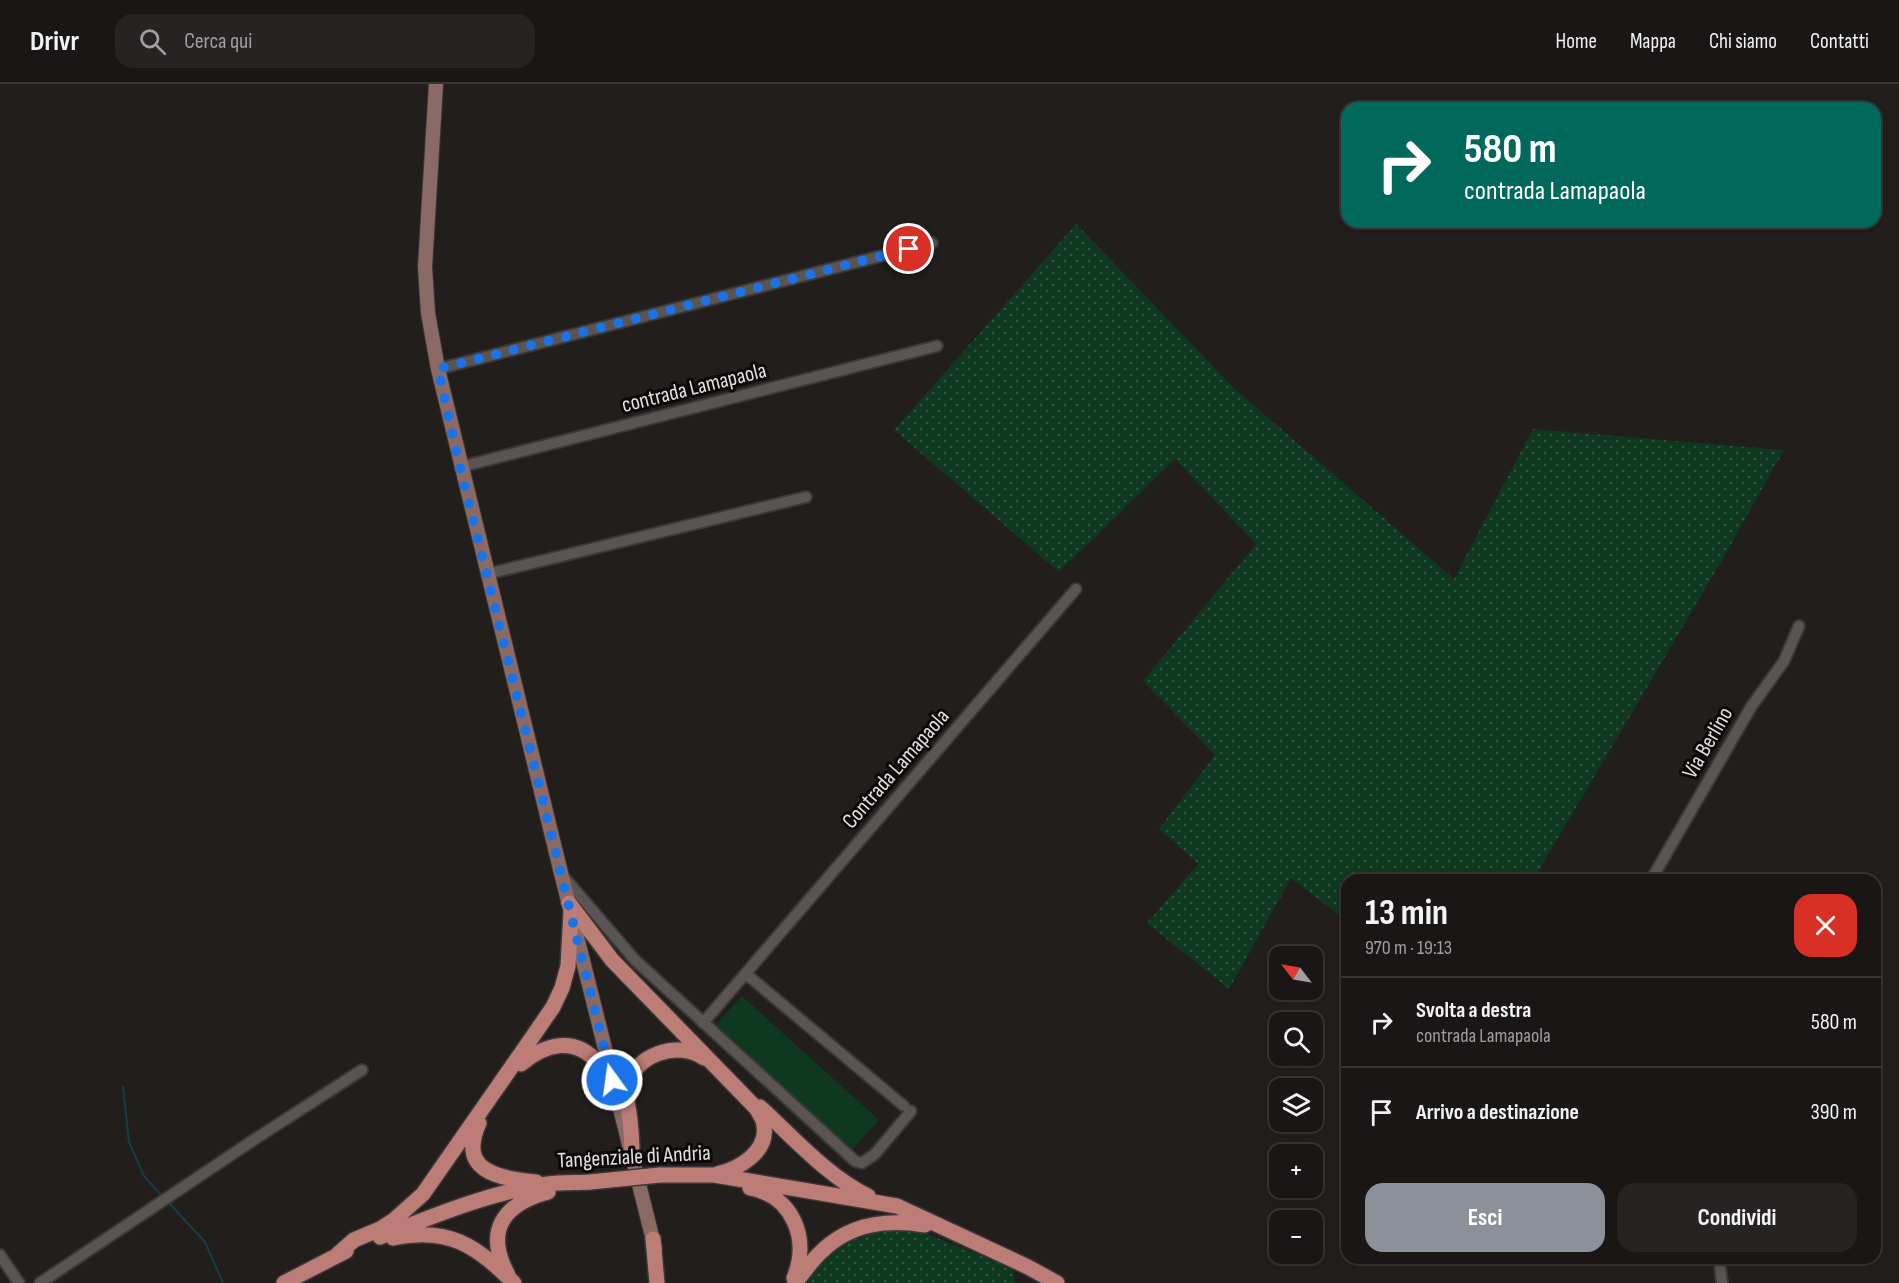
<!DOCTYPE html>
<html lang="it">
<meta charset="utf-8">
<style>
body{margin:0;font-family:"Sofia Sans Condensed",sans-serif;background:#272322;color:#f1f3f6;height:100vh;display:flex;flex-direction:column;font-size:22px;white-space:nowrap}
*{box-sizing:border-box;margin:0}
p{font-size:20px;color:#9f9fa0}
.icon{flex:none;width:33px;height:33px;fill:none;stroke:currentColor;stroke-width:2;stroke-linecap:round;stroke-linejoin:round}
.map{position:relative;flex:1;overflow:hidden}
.sheet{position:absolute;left:1341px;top:790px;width:540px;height:390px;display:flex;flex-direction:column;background:#1a1615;border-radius:18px;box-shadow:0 3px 9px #0003,0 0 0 2px #383534}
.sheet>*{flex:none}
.banner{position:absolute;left:1341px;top:18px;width:540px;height:126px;border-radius:18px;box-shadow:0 3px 9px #0003,0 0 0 2px #383534;background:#00695c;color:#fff;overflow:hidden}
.needle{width:39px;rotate:301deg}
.fabs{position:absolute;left:1269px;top:862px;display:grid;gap:12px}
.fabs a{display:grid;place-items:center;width:54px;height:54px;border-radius:12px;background:#1a1615;box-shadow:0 3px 9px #0003,0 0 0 2px #383534;font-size:30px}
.pin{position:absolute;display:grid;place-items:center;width:51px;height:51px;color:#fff;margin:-26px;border:3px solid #fff;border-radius:50%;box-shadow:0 2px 6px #0007}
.me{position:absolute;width:66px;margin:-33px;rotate:346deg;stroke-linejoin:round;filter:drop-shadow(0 0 4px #0008)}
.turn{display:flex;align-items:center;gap:21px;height:126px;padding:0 24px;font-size:27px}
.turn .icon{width:78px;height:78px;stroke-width:2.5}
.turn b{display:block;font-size:42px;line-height:51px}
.round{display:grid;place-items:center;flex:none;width:63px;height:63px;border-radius:18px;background:#272322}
.head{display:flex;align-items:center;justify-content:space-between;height:102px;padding:0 24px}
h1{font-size:36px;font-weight:700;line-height:45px}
.button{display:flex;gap:12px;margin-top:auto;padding:12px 24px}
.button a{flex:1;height:69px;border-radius:18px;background:#8c9099;color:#fff;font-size:24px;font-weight:700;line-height:69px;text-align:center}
.button a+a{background:#272322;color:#f1f3f6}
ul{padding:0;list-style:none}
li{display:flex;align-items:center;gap:18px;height:90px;padding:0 24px;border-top:2px solid #383534}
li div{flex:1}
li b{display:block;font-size:22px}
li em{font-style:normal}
header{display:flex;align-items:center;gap:36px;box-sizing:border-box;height:84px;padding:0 30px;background:#1a1615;border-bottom:2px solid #383534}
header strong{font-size:28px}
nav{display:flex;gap:33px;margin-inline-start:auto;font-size:21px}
.search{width:420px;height:54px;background:#272322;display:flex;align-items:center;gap:15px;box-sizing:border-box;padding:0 21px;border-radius:18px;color:#9f9fa0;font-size:22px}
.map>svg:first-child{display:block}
.grass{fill:url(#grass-dots)}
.garden{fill:#0e3820}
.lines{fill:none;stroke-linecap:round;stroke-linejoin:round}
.stream{stroke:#163d45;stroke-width:2}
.street-casing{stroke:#3b3837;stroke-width:14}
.secondary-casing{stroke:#3b3837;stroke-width:16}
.primary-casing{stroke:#3b3837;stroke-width:18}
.street{stroke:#5a5552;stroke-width:10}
.secondary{stroke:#8b6965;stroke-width:14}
.primary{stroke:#bc7d77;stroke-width:15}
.primary-bridge-casing{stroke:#3b3837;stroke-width:18;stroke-linecap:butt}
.primary-bridge{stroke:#bc7d77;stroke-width:15}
.route{stroke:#1a73e8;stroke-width:10;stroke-dasharray:0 18}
.labels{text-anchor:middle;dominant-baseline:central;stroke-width:6;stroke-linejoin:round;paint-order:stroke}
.street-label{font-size:22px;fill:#e4e1e0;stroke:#0a0808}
</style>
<header>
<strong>Drivr</strong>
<div class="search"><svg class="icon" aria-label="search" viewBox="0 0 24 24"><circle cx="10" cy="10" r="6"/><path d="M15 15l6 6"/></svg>Cerca qui</div>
<nav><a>Home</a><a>Mappa</a><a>Chi siamo</a><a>Contatti</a></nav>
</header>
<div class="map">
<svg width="1899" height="1199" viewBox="0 0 1899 1199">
<defs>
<pattern id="grass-dots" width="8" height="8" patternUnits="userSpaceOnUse" patternTransform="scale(1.5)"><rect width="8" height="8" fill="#0e3820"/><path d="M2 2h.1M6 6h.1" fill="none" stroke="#315440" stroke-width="1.8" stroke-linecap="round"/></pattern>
</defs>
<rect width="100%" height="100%" fill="#221e1c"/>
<!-- grass -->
<path class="grass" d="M 1076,140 L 1235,305 L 1454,495 L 1533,345 L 1784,366 L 1721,478 L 1533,796 L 1347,796 L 1347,837 L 1291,794 L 1229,905 L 1147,839 L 1198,780 L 1159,745 L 1215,671 L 1143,597 L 1256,460 L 1175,375 L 1059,488 L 894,346 Z
M 886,1141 L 914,1145 L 1013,1184 L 1015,1199 L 804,1199 L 830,1164 Z"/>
<!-- garden -->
<path class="garden" d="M 742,912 L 879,1036 L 852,1066 L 715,941 Z"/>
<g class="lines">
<!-- stream -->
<path class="stream" d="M 123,1003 L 129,1058 L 144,1092 L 162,1112
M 168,1118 L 205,1158 L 223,1199"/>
<defs>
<path id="street" d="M 438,285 L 932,159
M 460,383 L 937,262
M 487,490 L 806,413
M 563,792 L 635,876 L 855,1077 L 862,1079 L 875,1070 L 911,1027
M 1651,796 L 1751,623 L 1784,577 L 1799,542
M 746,890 L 904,1022
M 703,939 L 1076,505
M 0,1171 L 19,1199
M 1719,1174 L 1722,1199
M 40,1199 L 252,1057 L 362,986"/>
<path id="secondary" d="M 436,0 L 425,183 L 428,229 L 438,285 L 561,789 L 655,1164"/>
<path id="primary" d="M 569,819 L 612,876 L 756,1024 C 759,1029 764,1036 764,1042 C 768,1068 739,1085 717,1090
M 521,980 C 545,960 575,951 599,980 C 607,990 612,1005 618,1017
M 760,1023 C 793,1053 827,1092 868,1112
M 479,1039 C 457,1088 499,1094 536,1098
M 632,1068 C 632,1057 631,1046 630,1036 C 629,1025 625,1014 627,1004 C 633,970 679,956 704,974
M 660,1091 L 714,1091 L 897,1122 L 1028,1183 L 1057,1199
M 750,1104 C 793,1112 810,1155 794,1194
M 380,1153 C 433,1132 491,1108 548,1100 C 562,1098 576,1099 590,1098
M 393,1154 C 449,1142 476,1162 514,1199
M 653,1155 L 657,1199
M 338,1170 L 354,1156 L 380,1145 L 394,1136 L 423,1110 L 531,955 L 553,923 L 562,904 L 568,882 L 571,828
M 508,1191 C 484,1147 503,1120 548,1108
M 284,1199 L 346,1167
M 795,1199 C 804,1188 812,1176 822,1167 C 851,1139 887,1135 925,1141"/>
</defs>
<!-- street casing -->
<use href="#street" class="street-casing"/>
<!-- secondary casing -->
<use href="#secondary" class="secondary-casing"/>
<!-- primary casing -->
<use href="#primary" class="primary-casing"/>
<!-- street -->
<use href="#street" class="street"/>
<!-- secondary -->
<use href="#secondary" class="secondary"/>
<!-- primary -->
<use href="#primary" class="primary"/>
<defs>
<path id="primary-bridge" d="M 590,1098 L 660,1091"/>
</defs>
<!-- primary-bridge casing -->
<use href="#primary-bridge" class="primary-bridge-casing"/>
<!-- primary-bridge -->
<use href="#primary-bridge" class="primary-bridge"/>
</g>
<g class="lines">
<!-- route -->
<path class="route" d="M 612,996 L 457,371 L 438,285 L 909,165"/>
</g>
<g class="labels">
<!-- street labels -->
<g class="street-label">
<text transform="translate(694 304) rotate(-14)">contrada Lamapaola</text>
<text transform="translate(1708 659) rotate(-60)">Via Berlino</text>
<text transform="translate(896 685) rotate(-49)">Contrada Lamapaola</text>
<text transform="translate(634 1073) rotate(-3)">Tangenziale di Andria</text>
</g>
</g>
</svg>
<div class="fabs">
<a><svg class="needle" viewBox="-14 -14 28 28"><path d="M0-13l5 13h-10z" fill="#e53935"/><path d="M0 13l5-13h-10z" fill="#9f9fa0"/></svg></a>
<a><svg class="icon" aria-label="search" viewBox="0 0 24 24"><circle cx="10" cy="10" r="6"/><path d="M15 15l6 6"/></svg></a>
<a><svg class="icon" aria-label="layers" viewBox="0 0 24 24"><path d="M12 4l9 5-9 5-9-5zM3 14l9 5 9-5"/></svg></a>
<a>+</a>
<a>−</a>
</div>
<div class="pin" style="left:909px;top:165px;background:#d93025"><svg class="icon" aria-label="arrive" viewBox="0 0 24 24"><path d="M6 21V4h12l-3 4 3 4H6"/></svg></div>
<svg class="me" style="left:612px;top:996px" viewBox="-20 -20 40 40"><circle r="17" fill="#1a73e8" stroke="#fff" stroke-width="3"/><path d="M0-11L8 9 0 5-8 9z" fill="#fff"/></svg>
<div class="banner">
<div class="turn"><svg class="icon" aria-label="right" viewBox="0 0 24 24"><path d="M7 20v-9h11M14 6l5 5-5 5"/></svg><div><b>580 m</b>contrada Lamapaola</div></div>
</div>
<section class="sheet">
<div class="head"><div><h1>13 min</h1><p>970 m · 19:13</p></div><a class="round" style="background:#d93025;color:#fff"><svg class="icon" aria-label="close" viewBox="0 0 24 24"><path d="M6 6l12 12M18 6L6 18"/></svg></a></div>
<ul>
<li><svg class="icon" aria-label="right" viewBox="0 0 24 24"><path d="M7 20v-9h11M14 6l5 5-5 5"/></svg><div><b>Svolta a destra</b><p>contrada Lamapaola</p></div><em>580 m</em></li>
<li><svg class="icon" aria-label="arrive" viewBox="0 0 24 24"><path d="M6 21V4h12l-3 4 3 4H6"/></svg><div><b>Arrivo a destinazione</b></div><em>390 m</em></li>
</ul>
<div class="button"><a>Esci</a><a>Condividi</a></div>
</section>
</div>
